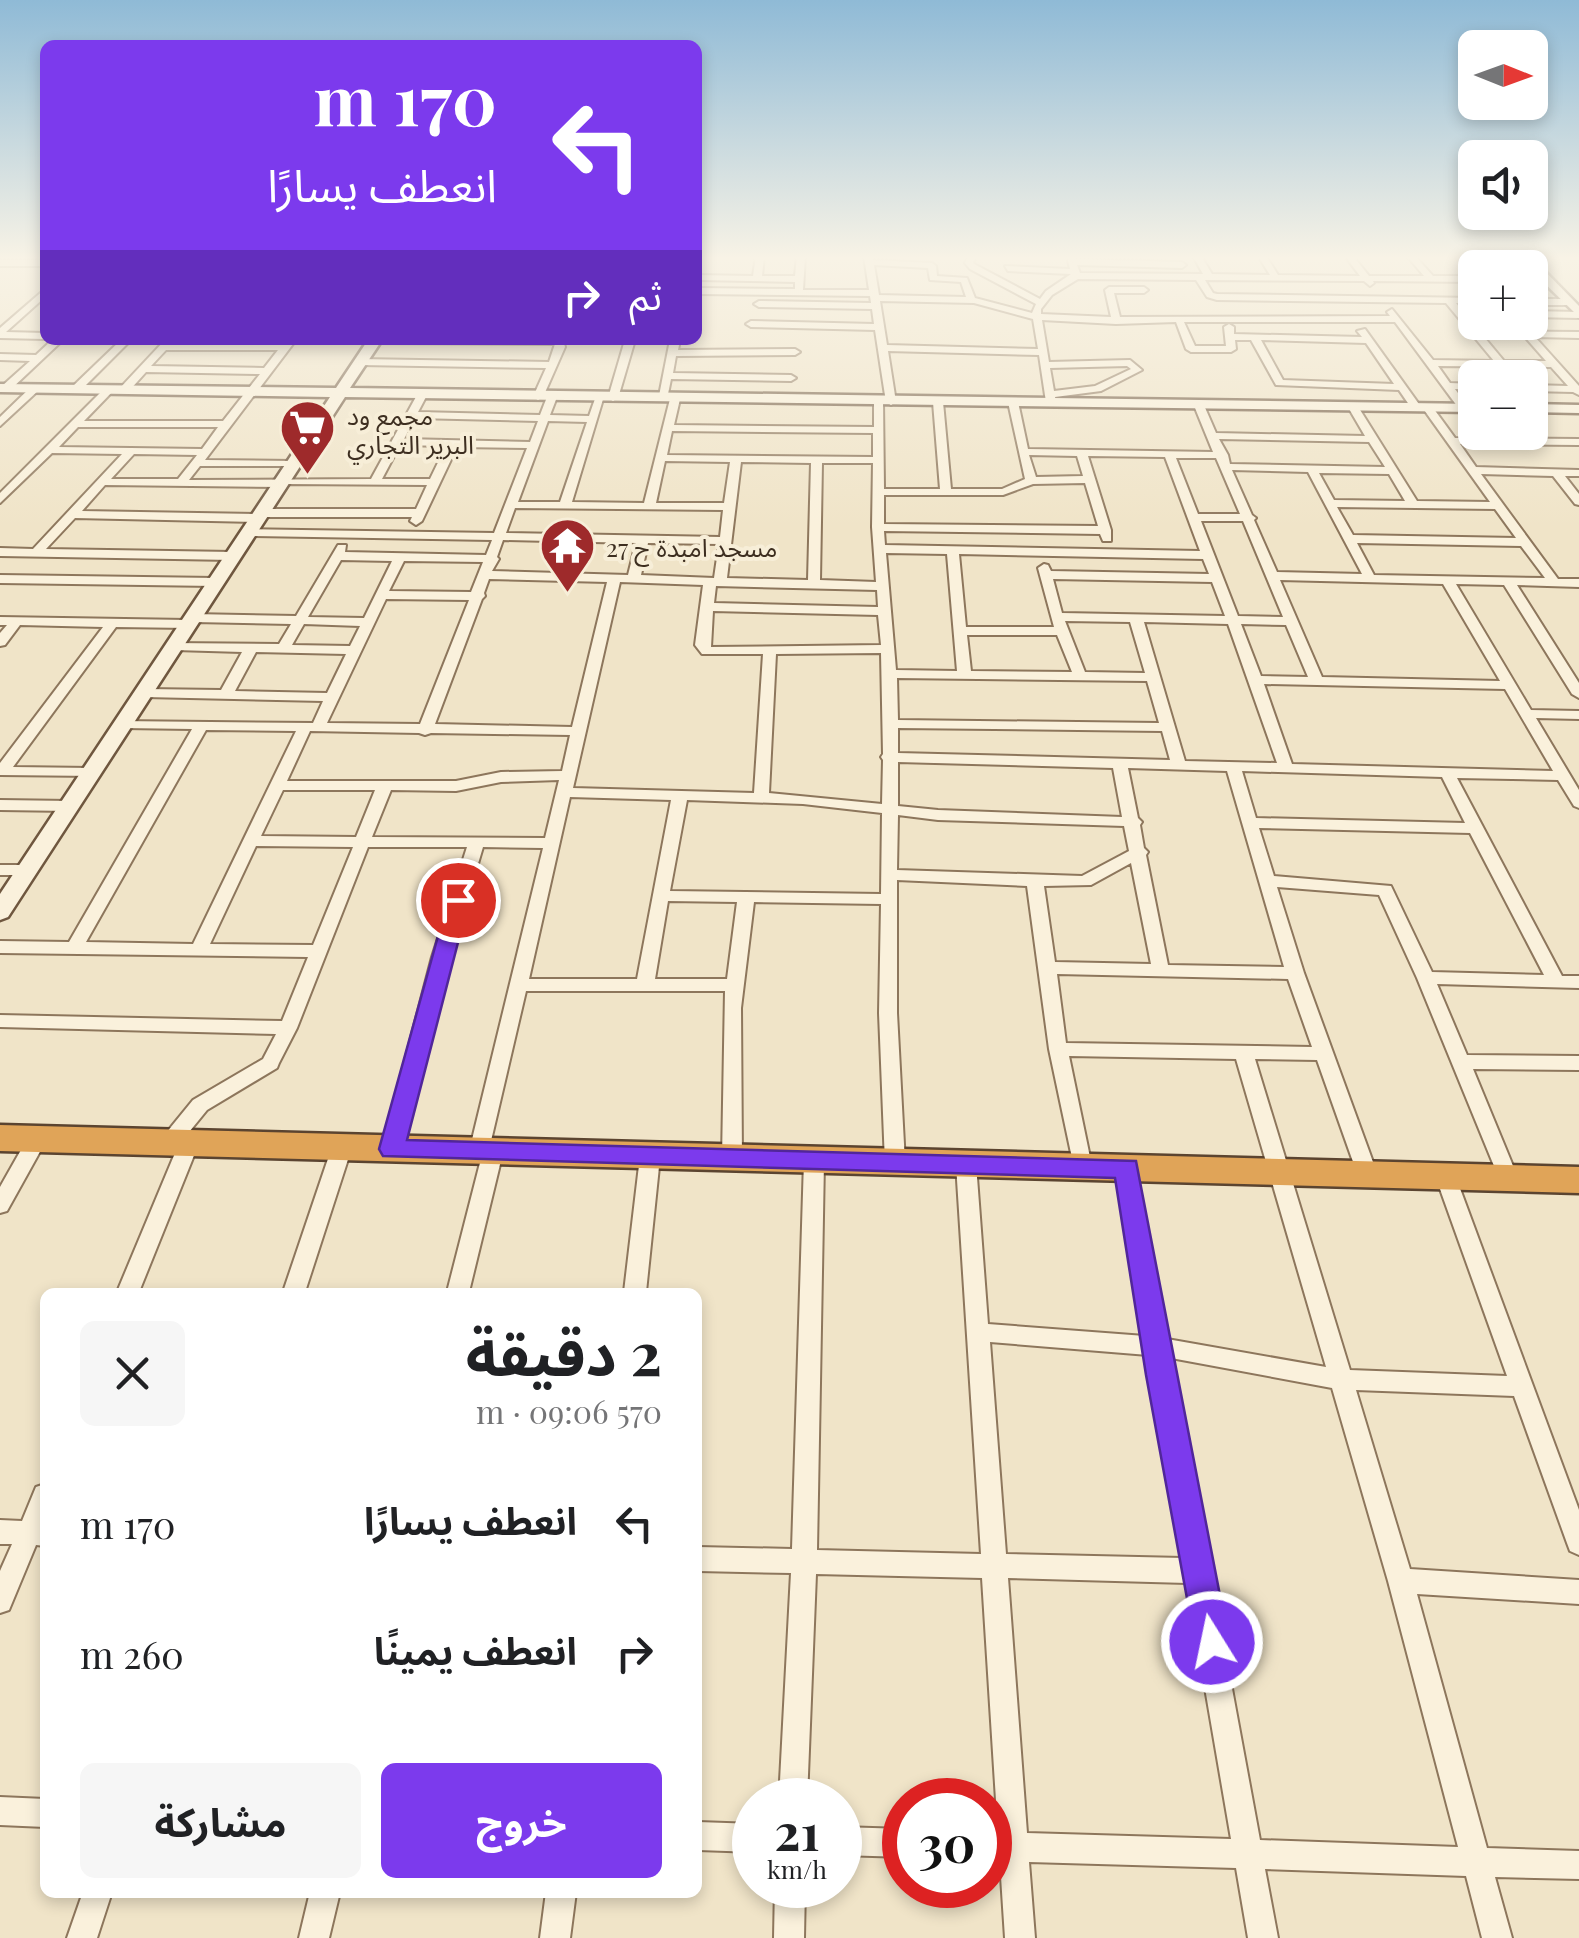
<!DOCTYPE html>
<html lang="ar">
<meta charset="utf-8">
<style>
body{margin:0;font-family:"Playfair Display","Noto Sans Arabic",serif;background:#f6f6f6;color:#202124;direction:rtl;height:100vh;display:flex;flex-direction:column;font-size:38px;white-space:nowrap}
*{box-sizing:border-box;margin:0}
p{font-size:32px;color:#757577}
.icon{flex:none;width:55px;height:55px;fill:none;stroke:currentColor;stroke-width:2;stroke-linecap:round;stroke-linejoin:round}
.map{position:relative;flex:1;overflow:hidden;direction:ltr}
.details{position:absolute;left:40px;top:1288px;width:662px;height:610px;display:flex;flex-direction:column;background:#fff;border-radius:15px;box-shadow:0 5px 15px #0003;direction:rtl}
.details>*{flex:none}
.hud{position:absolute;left:40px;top:40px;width:662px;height:305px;border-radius:15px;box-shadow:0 5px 15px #0003;direction:rtl;background:#7c3aed;color:#fff;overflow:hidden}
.needle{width:65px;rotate:91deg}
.tools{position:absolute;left:1458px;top:30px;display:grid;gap:20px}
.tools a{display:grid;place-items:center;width:90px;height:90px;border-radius:15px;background:#fff;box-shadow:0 5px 15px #0003;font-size:50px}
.speed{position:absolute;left:732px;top:1778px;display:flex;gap:20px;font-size:50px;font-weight:700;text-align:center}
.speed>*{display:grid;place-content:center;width:130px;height:130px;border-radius:50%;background:#fff;box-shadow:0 5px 15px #0003;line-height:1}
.speed small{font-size:25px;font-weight:400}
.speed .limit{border:15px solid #d22;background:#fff;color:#111}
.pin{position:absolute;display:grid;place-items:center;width:85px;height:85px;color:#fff;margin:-42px;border:5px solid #fff;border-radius:50%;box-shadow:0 2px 10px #0007}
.me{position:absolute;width:110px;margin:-55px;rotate:350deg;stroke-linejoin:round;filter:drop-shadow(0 0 8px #0008)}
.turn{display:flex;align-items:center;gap:35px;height:210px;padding:0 40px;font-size:45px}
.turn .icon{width:130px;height:130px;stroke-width:2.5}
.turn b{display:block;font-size:70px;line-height:85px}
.then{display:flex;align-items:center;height:95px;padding:0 40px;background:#0003;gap:20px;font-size:38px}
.round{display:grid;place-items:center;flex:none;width:105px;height:105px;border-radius:15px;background:#f6f6f6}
.summary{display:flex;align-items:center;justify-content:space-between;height:170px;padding:0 40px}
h1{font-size:60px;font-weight:700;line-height:75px}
.button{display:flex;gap:20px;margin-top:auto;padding:20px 40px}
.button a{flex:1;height:115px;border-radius:15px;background:#7c3aed;color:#fff;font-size:40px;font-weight:700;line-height:115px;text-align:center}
.button a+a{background:#f6f6f6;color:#202124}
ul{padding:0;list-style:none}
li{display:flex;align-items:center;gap:30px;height:130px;padding:0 40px}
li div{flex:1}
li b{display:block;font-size:38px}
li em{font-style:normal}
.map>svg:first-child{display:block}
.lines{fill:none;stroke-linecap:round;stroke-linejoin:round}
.street-casing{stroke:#8d765c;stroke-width:4}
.secondary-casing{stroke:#6f573f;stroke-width:5}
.highway-casing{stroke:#5b4430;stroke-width:5}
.street{fill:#faf1dc;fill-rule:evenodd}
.secondary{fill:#faf1dc;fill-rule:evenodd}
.highway{fill:#e0a458;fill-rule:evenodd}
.route{fill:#7c3aed;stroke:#51269a;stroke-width:2.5}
.labels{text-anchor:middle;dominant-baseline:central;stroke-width:8;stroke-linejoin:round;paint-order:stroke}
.far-poi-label{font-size:25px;fill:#3d2e20;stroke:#f7eed8;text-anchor:start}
</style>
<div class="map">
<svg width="1579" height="1938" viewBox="0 0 1579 1938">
<rect width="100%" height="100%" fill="#f0e4c8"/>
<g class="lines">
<defs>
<path id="street" d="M 756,256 L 764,256 L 762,276 L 795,276 L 797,256 L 805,256 L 803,290 L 869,290 L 864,256 L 872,256 L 873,260 L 932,263 L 936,266 L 937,276 L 967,278 L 975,298 L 1032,313 L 1036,304 L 970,269 L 965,263 L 968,256 L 976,256 L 973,263 L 976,265 L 1040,299 L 1046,291 L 1071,274 L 1008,271 L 1005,266 L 1070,269 L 1067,256 L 1075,256 L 1076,259 L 1182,262 L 1186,265 L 1182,268 L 1077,265 L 1080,273 L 1203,274 L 1193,256 L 1201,256 L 1212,274 L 1270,275 L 1258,256 L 1266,256 L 1278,275 L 1360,276 L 1345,256 L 1353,256 L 1369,276 L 1424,276 L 1407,256 L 1415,256 L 1433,276 L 1471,276 L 1454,256 L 1462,256 L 1475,271 L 1475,282 L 1373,281 L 1374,283 L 1370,286 L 1364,281 L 1205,280 L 1213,293 L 1217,294 L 1475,298 L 1475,304 L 1456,303 L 1479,331 L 1579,332 L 1579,338 L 1535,337 L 1579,386 L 1579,395 L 1573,392 L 1530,391 L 1530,385 L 1568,386 L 1551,367 L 1438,366 L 1450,383 L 1475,384 L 1475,390 L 1455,389 L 1469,408 L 1460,410 L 1395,322 L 1184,322 L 1195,346 L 1226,346 L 1224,327 L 1229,324 L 1234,327 L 1234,334 L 1362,337 L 1357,331 L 1365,329 L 1421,407 L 1420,409 L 1412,409 L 1399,390 L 1276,385 L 1251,340 L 1235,340 L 1236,349 L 1231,352 L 1191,352 L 1186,349 L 1176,322 L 1116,324 L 1042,320 L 1049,362 L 1130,360 L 1142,370 L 1101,391 L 1055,397 L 1056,402 L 1051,405 L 1046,402 L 1039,355 L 888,351 L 896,402 L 891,405 L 886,402 L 875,330 L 751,327 L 746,324 L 751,321 L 874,324 L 872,309 L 759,307 L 754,304 L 759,301 L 871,303 L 870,296 L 698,294 L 698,288 L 795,289 L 795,282 L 698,280 L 698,275 L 753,276 ZM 874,265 L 928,268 L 930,280 L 961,282 L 966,297 L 879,295 ZM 1078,279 L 1196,280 L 1207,297 L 1217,300 L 1446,303 L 1494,361 L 1433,360 L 1392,309 L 1387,312 L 1390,316 L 1120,317 L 1114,293 L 1144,293 L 1148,290 L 1144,287 L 1109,287 L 1105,290 L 1111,317 L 1041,314 L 1041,309 L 1052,295 ZM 880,301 L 974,303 L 1033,319 L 1038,349 L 887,345 ZM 1484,337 L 1525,337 L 1546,361 L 1504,361 ZM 1261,340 L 1366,343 L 1394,384 L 1283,380 ZM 1127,366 L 1131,369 L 1095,386 L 1054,391 L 1050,368 Z
M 0,260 L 45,260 L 45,266 L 0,266 Z
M 45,289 L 45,297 L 6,332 L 45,333 L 45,339 L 0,338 L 0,328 Z
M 1530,299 L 1568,299 L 1573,302 L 1568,305 L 1530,305 Z
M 1530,311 L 1579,312 L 1579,318 L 1530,317 Z
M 52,340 L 63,340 L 10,390 L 2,390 L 2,386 L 30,361 L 0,360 L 0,354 L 36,355 Z
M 121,340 L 131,340 L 80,391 L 72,391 L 72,387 Z
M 165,340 L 175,340 L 171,344 L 283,344 L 286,340 L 296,340 L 205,460 L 293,461 L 299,464 L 297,466 L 200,466 L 189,480 L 371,479 L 417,395 L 422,392 L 427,395 L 418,412 L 540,415 L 547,397 L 552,394 L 557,397 L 550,415 L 589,416 L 596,396 L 604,396 L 572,502 L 644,503 L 670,399 L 675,396 L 680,399 L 674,425 L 874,427 L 874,402 L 883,400 L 884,489 L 940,489 L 933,402 L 938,399 L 943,402 L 951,489 L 1002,489 L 1025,479 L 1008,402 L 1013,399 L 1018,402 L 1028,449 L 1213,452 L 1193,403 L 1198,400 L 1203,403 L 1216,433 L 1365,436 L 1348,407 L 1357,405 L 1417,501 L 1490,502 L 1422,407 L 1423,405 L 1431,405 L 1455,438 L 1579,439 L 1579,445 L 1460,444 L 1476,467 L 1579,470 L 1579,476 L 1565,476 L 1579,494 L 1579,505 L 1575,504 L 1553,476 L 1481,474 L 1558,579 L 1579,579 L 1579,587 L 1517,585 L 1579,683 L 1579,698 L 1572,694 L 1504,585 L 1456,584 L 1531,710 L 1579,711 L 1579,719 L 1536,718 L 1579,790 L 1579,808 L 1574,806 L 1558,780 L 1457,778 L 1562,976 L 1579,976 L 1579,988 L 1437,984 L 1467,1055 L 1579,1056 L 1579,1070 L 1473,1069 L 1518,1178 L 1515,1183 L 1508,1186 L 1501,1183 L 1417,978 L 1379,895 L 1277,887 L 1304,973 L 1377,1173 L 1374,1178 L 1367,1181 L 1360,1178 L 1357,1173 L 1317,1060 L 1255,1059 L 1350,1370 L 1507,1376 L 1435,1175 L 1438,1170 L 1445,1167 L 1452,1170 L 1455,1175 L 1579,1510 L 1579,1555 L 1570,1551 L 1567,1543 L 1514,1396 L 1356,1390 L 1410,1569 L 1579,1580 L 1579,1604 L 1417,1594 L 1487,1848 L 1579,1851 L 1579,1879 L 1495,1877 L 1512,1938 L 1482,1938 L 1466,1876 L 1265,1869 L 1278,1938 L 1248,1938 L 1236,1868 L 1029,1862 L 1035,1938 L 1005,1938 L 1000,1861 L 990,1860 L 990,1832 L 998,1832 L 982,1578 L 816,1574 L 807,1800 L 779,1800 L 791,1573 L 698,1571 L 698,1547 L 792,1549 L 804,1161 L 807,1156 L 814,1153 L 821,1156 L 824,1161 L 817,1550 L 981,1554 L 956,1164 L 959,1159 L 966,1156 L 973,1159 L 976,1164 L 988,1324 L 1145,1336 L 1116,1168 L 1119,1163 L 1126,1160 L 1133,1163 L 1136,1168 L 1167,1339 L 1326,1367 L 1236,1059 L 1069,1056 L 1092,1167 L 1089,1172 L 1082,1175 L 1075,1172 L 1049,1049 L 1027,886 L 897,880 L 897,1013 L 905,1163 L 902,1168 L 895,1171 L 888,1168 L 885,1163 L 879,1013 L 881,904 L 754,902 L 741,1008 L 742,1159 L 739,1164 L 732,1167 L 725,1164 L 722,1159 L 725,991 L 526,991 L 490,1145 L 500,1147 L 503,1152 L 469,1292 L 447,1292 L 481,1159 L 472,1157 L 469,1152 L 543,848 L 483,847 L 450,957 L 402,1149 L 399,1154 L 392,1156 L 385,1154 L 382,1149 L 432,957 L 467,847 L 368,847 L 297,1028 L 279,1063 L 277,1068 L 207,1110 L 185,1137 L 196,1138 L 199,1143 L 139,1292 L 117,1292 L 178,1146 L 169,1150 L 162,1148 L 159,1143 L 162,1138 L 193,1100 L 263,1059 L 276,1034 L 0,1027 L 0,1015 L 282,1021 L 308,957 L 0,953 L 0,941 L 69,942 L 192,729 L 123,728 L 116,724 L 118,721 L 313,723 L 323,701 L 145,697 L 138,693 L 145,689 L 221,690 L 242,652 L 175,650 L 168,646 L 170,643 L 279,644 L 291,624 L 194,622 L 194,627 L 189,628 L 116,627 L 13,767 L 91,768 L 96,770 L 99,773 L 96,776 L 0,775 L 0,763 L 103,627 L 20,625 L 5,645 L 0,646 L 0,633 L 7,625 L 0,625 L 0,617 L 187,620 L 187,615 L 192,614 L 296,616 L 338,545 L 346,545 L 345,552 L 486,555 L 492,540 L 248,536 L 242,532 L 244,529 L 494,533 L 527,448 L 457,447 L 422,521 L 416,525 L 410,521 L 412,517 L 262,517 L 261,520 L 257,522 L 75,518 L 46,549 L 232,552 L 238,556 L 232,560 L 0,556 L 0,548 L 33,549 L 122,454 L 52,453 L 0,503 L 0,493 L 105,388 L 114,390 L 84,421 L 223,421 L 260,374 L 146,372 L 128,392 L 120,392 L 120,388 ZM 166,350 L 278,350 L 264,368 L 151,366 ZM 415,418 L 538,421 L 530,442 L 404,439 ZM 548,421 L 587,422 L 560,502 L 518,502 ZM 78,427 L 218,427 L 202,449 L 59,447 ZM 672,431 L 873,433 L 873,457 L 667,455 ZM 1219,439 L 1369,442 L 1385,467 L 1230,464 L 1228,455 ZM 400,445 L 446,446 L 430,479 L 382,479 ZM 134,454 L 197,455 L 178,479 L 111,479 ZM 1029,455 L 1077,456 L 1083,476 L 1036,477 ZM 1088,456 L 1165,457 L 1200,551 L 885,545 L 884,531 L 1100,534 L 1103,541 L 1111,541 L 1111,530 ZM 1176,458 L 1216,458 L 1240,514 L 1198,514 ZM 665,461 L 730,462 L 724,503 L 656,503 ZM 741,462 L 811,463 L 808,580 L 727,578 ZM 822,463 L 873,463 L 872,527 L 876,582 L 820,580 ZM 1232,470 L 1308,472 L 1362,574 L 1277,572 L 1254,520 L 1256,518 L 1252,515 ZM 1319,473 L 1389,474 L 1405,501 L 1334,500 ZM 1085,483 L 1098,526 L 884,524 L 884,495 L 1003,495 L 1033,484 ZM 286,484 L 427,485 L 416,509 L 261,509 L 257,511 L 256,514 L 82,511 L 105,485 L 281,487 ZM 1337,507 L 1495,509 L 1516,538 L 1353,535 ZM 515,508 L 723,510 L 720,537 L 506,533 ZM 1201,521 L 1243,521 L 1283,617 L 1238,616 ZM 503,540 L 636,543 L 628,575 L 492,571 L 499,559 L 497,557 ZM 648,543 L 719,544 L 714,578 L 641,575 ZM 1357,543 L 1521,546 L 1545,578 L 1374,575 ZM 886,553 L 947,554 L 957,671 L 896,670 ZM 959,554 L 1203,559 L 1209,574 L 1051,571 L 1048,565 L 1044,564 L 1038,568 L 1054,627 L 966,627 ZM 341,560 L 392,561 L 364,618 L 308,617 ZM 404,561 L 483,562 L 471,592 L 389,591 ZM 489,579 L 607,582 L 572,727 L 435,724 L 482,599 L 485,596 L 484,593 ZM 1053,579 L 1212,582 L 1225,616 L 1062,613 ZM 1280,580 L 1443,584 L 1500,681 L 1322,677 ZM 620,582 L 703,585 L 695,645 L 702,654 L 763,654 L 754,793 L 573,788 ZM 716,586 L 877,590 L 878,607 L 714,603 ZM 386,599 L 469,600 L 420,724 L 327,723 ZM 713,611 L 878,615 L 881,645 L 711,647 ZM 1065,621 L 1130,622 L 1145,673 L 1085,672 ZM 1144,622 L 1228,624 L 1277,763 L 1185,761 ZM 304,624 L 360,626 L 350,646 L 292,645 ZM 1241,624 L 1286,625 L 1308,677 L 1261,676 ZM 967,635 L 1057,635 L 1072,672 L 971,671 ZM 256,652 L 346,654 L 327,693 L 235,691 ZM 881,653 L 883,754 L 881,757 L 883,760 L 882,804 L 769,793 L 776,654 ZM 897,678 L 1147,681 L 1159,723 L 898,720 ZM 1264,684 L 1505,689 L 1553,771 L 1292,764 ZM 898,728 L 1162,731 L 1170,760 L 898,753 ZM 206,730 L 296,731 L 193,944 L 86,942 ZM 310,731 L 419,733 L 425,735 L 431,733 L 570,735 L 562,771 L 501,772 L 456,781 L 287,781 ZM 898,762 L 1113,768 L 1122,817 L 938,810 L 898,806 ZM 1128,768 L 1227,771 L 1284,967 L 1168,965 L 1146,855 L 1148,852 L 1144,848 L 1140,825 L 1142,822 L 1138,818 ZM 1242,771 L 1442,777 L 1465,823 L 1256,818 ZM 559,780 L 545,838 L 372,837 L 391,790 L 456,791 L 501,782 ZM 283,790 L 375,790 L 356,837 L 261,836 ZM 570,797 L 671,800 L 637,979 L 529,979 ZM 687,800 L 803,804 L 882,813 L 881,894 L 670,891 ZM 898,815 L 938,820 L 1124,826 L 1129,851 L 1082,876 L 897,870 ZM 1259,828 L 1470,833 L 1544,975 L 1432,972 L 1391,886 L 1274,876 ZM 256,846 L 353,847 L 313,945 L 210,944 ZM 1131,863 L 1151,964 L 1055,962 L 1044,886 L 1091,885 ZM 668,901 L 737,902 L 727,979 L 655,979 ZM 1057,974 L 1288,979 L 1312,1047 L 1066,1043 ZM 990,1342 L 1148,1355 L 1183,1558 L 1006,1554 ZM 1171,1358 L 1332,1388 L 1388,1581 L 1458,1847 L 1260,1840 L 1211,1575 L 1213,1571 ZM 1008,1578 L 1187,1583 L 1231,1839 L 1027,1833 Z
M 370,340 L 563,340 L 565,347 L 543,397 L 538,400 L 533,397 L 546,368 L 360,365 L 355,362 L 360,359 L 549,362 L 555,344 L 375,343 Z
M 625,340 L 635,340 L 618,398 L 613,401 L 608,398 Z
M 670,340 L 680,340 L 678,350 L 795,349 L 800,352 L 795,355 L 676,356 L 673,373 L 791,375 L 796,378 L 791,381 L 671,379 L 667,399 L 658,401 Z
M 31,387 L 40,389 L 0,426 L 0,417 Z
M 0,575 L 215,578 L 221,582 L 215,586 L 0,583 Z
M 0,800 L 70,801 L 78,806 L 70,811 L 0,810 Z
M 0,865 L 27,865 L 35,870 L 27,875 L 0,875 Z
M 37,1132 L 44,1134 L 47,1139 L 7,1211 L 0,1213 L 0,1187 L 30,1134 Z
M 342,1140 L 349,1142 L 352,1147 L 305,1292 L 283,1292 L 332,1147 L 335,1142 Z
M 650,1149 L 657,1152 L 660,1157 L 646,1292 L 624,1292 L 640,1157 L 643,1152 Z
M 45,1484 L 45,1546 L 36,1545 L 9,1610 L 0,1613 L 0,1571 L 12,1544 L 0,1544 L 0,1520 L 22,1521 L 36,1487 Z
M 0,1797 L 45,1799 L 45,1827 L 0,1825 Z
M 698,1822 L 755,1824 L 755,1852 L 698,1850 Z
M 840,1827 L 905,1829 L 905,1857 L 840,1855 Z
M 775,1885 L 805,1885 L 804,1938 L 774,1938 Z
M 83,1892 L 112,1892 L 97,1938 L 67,1938 Z
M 310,1892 L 340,1892 L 329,1938 L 299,1938 Z
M 546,1892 L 576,1892 L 570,1938 L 540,1938 Z"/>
<path id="secondary" d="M 1517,256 L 1530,256 L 1579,306 L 1579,317 Z
M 368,340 L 382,340 L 350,388 L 1475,404 L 1475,412 L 345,397 L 8,917 L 0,920 L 0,894 L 330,397 L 0,392 L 0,384 L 336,388 Z
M 1530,404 L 1579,405 L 1579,413 L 1530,412 Z"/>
<path id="highway" d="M 0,1125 L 1579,1167 L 1579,1193 L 0,1151 Z"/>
</defs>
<!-- street casing -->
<use href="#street" class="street-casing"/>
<!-- secondary casing -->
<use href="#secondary" class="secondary-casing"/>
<!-- highway casing -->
<use href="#highway" class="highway-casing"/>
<!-- street -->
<use href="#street" class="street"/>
<!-- secondary -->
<use href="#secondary" class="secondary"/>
<!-- highway -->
<use href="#highway" class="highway"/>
</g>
<!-- sky -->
<linearGradient id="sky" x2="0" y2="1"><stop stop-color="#8fbad6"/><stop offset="0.49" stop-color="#f8f3e6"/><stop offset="1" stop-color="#f8f3e6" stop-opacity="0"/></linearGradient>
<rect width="1579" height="527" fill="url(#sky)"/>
<!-- route -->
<path class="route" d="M 458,894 L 469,900 L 407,1140 L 1136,1161 L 1229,1642 L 1224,1653 L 1212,1658 L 1200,1653 L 1195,1642 L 1146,1375 L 1115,1178 L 383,1156 L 379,1149 L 448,900 Z"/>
<!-- icons -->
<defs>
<symbol id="supermarket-pin" viewBox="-11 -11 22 30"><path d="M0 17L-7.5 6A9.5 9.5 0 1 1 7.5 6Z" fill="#9e2a2b" stroke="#f7eed8"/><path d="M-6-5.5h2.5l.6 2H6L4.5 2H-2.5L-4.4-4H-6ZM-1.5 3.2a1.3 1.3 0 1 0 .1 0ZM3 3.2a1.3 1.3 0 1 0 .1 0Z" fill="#fff"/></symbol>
<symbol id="temple-pin" viewBox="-11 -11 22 30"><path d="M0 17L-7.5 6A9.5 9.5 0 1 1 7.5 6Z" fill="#9e2a2b" stroke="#f7eed8"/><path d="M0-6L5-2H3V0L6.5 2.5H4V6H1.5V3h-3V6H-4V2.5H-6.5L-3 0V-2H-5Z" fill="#fff"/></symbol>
</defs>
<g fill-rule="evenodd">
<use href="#supermarket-pin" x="276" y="396" width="63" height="86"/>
<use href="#temple-pin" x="536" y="514" width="63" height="86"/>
</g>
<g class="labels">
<!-- far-poi labels -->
<g class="far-poi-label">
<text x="347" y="414">مجمع ود<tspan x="347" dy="29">البرير التجاري</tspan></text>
<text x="606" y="546">مسجد امبدة ح 27</text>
</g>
</g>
</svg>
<div class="tools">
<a><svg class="needle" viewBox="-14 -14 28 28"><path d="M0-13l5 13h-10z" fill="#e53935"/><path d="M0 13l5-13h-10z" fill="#757577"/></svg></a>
<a><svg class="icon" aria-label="sound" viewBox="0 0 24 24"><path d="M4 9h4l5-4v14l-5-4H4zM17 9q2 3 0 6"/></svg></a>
<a>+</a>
<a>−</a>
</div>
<div class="speed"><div>21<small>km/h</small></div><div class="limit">30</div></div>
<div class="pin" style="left:458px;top:900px;background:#d93025"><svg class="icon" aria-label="arrive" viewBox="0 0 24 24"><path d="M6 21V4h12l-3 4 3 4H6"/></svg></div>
<svg class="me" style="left:1212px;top:1642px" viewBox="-20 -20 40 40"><circle r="17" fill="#7c3aed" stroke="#fff" stroke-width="3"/><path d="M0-11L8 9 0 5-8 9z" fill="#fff"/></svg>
<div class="hud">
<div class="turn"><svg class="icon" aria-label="left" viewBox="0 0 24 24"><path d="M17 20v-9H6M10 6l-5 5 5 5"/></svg><div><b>170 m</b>انعطف يسارًا</div></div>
<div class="then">ثم<svg class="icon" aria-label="right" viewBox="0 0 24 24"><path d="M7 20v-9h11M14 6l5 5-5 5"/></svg></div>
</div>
<section class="details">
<div class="summary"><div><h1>2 دقيقة</h1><p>570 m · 09:06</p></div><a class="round"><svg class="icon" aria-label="close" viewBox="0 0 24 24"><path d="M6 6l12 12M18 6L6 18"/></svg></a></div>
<ul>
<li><svg class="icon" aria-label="left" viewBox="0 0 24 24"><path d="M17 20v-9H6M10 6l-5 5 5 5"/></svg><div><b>انعطف يسارًا</b></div><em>170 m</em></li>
<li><svg class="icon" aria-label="right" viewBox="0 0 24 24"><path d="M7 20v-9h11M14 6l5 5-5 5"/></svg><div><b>انعطف يمينًا</b></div><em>260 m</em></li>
</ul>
<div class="button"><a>خروج</a><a>مشاركة</a></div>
</section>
</div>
